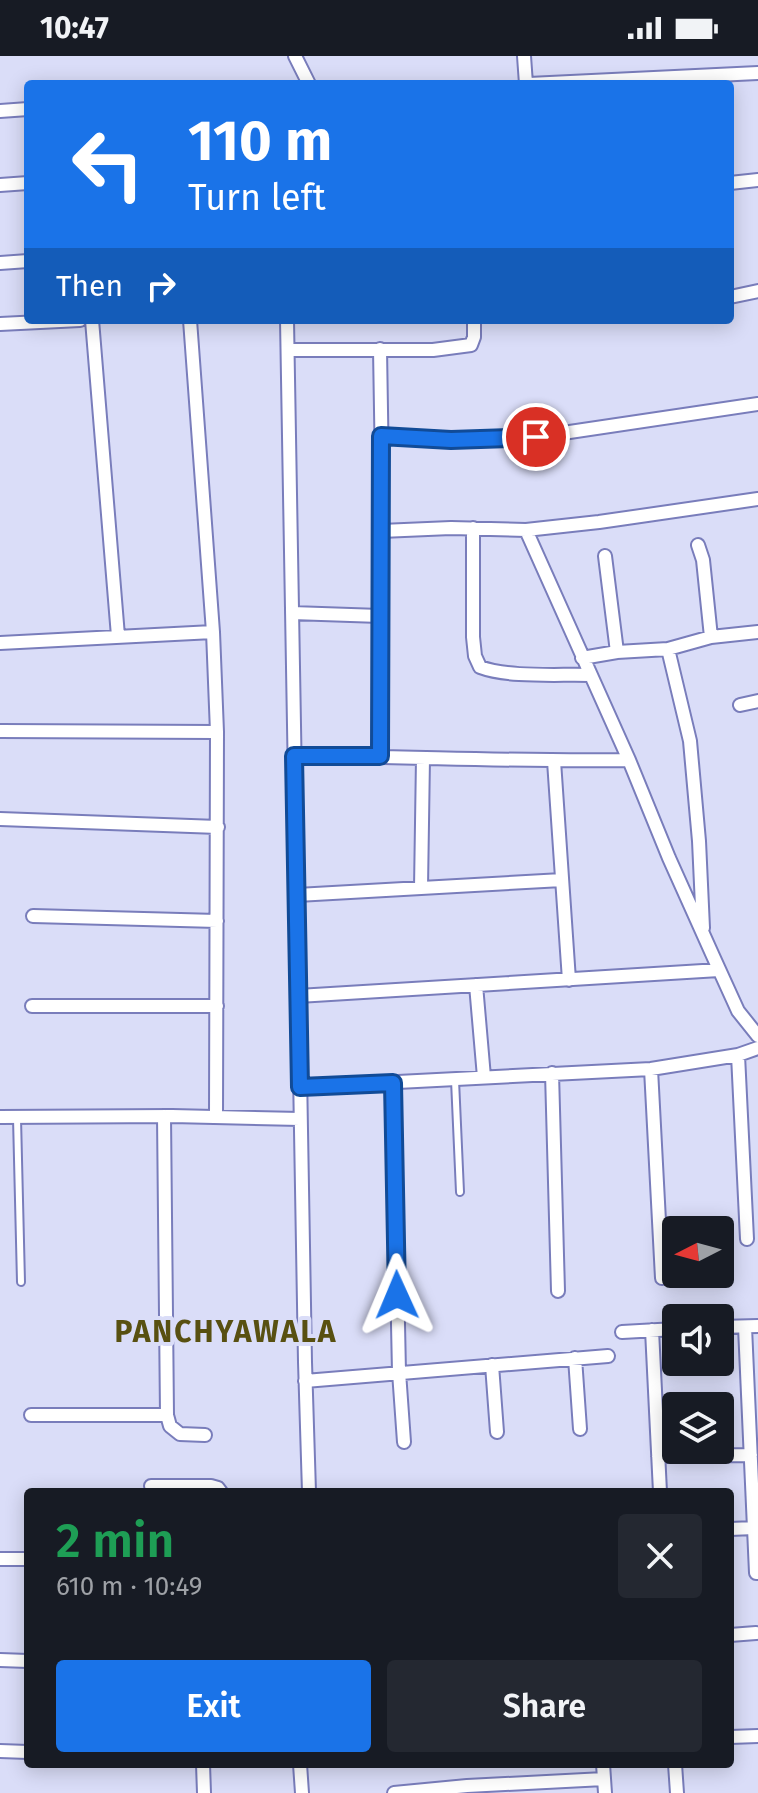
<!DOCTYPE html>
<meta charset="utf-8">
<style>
body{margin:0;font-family:"Fira Sans",sans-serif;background:#242831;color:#f1f3f6;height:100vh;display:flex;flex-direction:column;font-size:30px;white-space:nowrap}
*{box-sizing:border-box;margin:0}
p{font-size:26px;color:#9ea1a6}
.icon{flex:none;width:44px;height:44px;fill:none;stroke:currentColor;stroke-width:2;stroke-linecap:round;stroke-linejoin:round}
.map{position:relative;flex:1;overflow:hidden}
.details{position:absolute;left:24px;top:1432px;width:710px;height:280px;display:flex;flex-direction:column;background:#171b24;border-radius:8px;box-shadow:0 4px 20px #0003}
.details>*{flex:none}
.top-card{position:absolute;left:24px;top:24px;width:710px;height:244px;border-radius:8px;box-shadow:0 4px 20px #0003;background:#1a73e8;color:#fff;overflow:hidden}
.needle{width:52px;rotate:264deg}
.fabs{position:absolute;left:662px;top:1160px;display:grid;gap:16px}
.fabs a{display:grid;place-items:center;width:72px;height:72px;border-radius:8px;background:#171b24;box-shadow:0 4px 20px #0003;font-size:40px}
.pin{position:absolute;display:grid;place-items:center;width:68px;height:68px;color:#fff;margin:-34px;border:4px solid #fff;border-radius:50%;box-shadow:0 2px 8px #0007}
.me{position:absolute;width:88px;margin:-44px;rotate:359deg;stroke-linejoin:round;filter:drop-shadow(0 0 6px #0008)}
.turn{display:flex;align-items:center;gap:28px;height:168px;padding:0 32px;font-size:36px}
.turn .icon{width:104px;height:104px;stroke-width:2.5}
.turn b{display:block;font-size:56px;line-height:68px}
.then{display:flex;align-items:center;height:76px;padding:0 32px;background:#0003;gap:16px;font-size:30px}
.round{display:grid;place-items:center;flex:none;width:84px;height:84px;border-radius:8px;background:#242831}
.head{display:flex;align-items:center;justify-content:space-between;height:136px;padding:0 32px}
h1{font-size:48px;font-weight:600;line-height:60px;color:#1e9e55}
.button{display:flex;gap:16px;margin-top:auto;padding:16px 32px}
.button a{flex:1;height:92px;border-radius:8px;background:#1a73e8;color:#fff;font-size:32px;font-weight:600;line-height:92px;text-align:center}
.button a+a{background:#242831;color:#f1f3f6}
.status{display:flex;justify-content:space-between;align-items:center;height:56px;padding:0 40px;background:#171b24;direction:ltr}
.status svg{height:22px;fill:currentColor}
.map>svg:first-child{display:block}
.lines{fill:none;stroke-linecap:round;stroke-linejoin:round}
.service-casing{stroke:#797dbb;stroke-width:10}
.minor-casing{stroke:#797dbb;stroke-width:16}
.service{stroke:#fff;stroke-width:6}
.minor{stroke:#fff;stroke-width:12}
.route-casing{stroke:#114b97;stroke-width:20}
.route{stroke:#1a73e8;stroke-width:14}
.labels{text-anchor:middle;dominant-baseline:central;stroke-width:8;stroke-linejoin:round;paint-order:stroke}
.district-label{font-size:30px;font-weight:bold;letter-spacing:2px;fill:#585011;stroke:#daddf8}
</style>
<div class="status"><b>10:47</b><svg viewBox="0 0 49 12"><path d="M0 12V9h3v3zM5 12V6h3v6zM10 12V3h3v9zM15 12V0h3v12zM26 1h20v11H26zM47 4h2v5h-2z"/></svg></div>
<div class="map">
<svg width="758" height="1737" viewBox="0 0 758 1737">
<rect width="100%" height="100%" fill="#daddf8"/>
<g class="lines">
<defs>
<path id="service" d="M 455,1024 L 460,1136
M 17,1062 L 21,1226"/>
<path id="minor" d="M 295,0 L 309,28
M 524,0 L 526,28
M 529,28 L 758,17
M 0,55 L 28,53
M 730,127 L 758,124
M 0,129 L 28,127
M 0,207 L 28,205
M 730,241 L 758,235
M 92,264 L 118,580
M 190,264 L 213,576 L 217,676 L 216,1061
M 287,264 L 305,1306 L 309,1436
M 0,268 L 80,264
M 380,293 L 382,415 L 380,700
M 288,294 L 433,294 L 471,289 L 474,281 L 474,264
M 381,380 L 451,384 L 536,381 L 758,348
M 473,472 L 473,581 L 475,600 L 480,611 C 509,622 558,618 590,619
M 526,474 L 629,704 L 669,802 L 713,900 L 738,955 L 758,980
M 381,475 L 451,472 L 526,474 L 599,466 L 758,443
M 698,489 L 703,504 L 711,581
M 605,500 L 617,596
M 292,557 L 380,560
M 0,587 L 213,576
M 668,593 L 690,685 L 699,785 L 703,872
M 582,602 L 617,596 L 668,593 L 711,581 L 758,576
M 740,649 L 758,645
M 0,675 L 217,676
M 294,700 C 406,700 517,706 629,704
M 554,705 L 569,924
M 0,763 L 218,771
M 421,832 L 423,702
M 297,839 L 562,824
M 33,860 L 217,865
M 476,929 L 484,1021
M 298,940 L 719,914
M 32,950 L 217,950
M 738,999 L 747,1183
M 651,1013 L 662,1222
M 552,1017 L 558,1235
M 393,1027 L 399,1316 L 404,1386
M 300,1031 L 651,1013 L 738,999 L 758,992
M 164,1060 L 167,1359 L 170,1370 L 180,1378 L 205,1379
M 0,1061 L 172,1060 L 300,1063
M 720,1271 L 758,1270
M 745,1271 L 756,1517 L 758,1517
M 652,1274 L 660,1436
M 622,1276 L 676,1273
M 575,1302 L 580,1373
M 492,1309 L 497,1376
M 305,1325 L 608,1300
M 31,1359 L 167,1359
M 658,1400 L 751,1399
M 151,1430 L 211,1430 L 218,1432 L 221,1436
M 730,1473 L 754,1472
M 0,1503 L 28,1503
M 730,1579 L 756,1577
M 0,1604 L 28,1605
M 730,1681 L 758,1680
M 0,1695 L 28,1696
M 203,1708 L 204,1737
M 300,1708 L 302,1737
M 603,1708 L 605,1737
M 675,1708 L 677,1737
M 394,1737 L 467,1730 L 604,1723"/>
</defs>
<!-- service casing -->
<use href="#service" class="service-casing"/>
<!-- minor casing -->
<use href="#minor" class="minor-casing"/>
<!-- service -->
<use href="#service" class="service"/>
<!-- minor -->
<use href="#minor" class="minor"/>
</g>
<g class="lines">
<defs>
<path id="route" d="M 397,1239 L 393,1027 L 300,1031 L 294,700 L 380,700 L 381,380 L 451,384 L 536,381"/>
</defs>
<!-- route casing -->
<use href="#route" class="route-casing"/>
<!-- route -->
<use href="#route" class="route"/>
</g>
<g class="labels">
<!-- district labels -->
<g class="district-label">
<text x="226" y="1276">PANCHYAWALA</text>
</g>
</g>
</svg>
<div class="fabs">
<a><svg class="needle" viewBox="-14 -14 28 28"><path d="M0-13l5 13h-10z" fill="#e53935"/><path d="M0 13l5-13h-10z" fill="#9ea1a6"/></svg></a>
<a><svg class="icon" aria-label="sound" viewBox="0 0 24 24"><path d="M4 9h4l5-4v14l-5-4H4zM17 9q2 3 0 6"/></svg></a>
<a><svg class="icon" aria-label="layers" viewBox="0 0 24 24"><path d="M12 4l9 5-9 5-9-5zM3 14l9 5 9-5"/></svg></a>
</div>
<div class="pin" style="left:536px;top:381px;background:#d93025"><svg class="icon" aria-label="arrive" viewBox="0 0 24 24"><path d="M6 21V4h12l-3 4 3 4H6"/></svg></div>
<svg class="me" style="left:397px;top:1239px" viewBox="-20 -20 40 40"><path d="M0-17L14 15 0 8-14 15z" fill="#1a73e8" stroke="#fff" stroke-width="4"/></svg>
<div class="top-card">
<div class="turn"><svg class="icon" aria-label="left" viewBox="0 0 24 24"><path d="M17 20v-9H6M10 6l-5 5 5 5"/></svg><div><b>110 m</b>Turn left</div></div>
<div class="then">Then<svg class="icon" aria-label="right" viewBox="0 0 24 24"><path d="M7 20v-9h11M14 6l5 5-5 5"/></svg></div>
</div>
<section class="details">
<div class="head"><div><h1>2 min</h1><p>610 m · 10:49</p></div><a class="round"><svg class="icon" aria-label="close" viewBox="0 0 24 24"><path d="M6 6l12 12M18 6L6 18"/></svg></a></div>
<div class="button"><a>Exit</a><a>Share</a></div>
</section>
</div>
